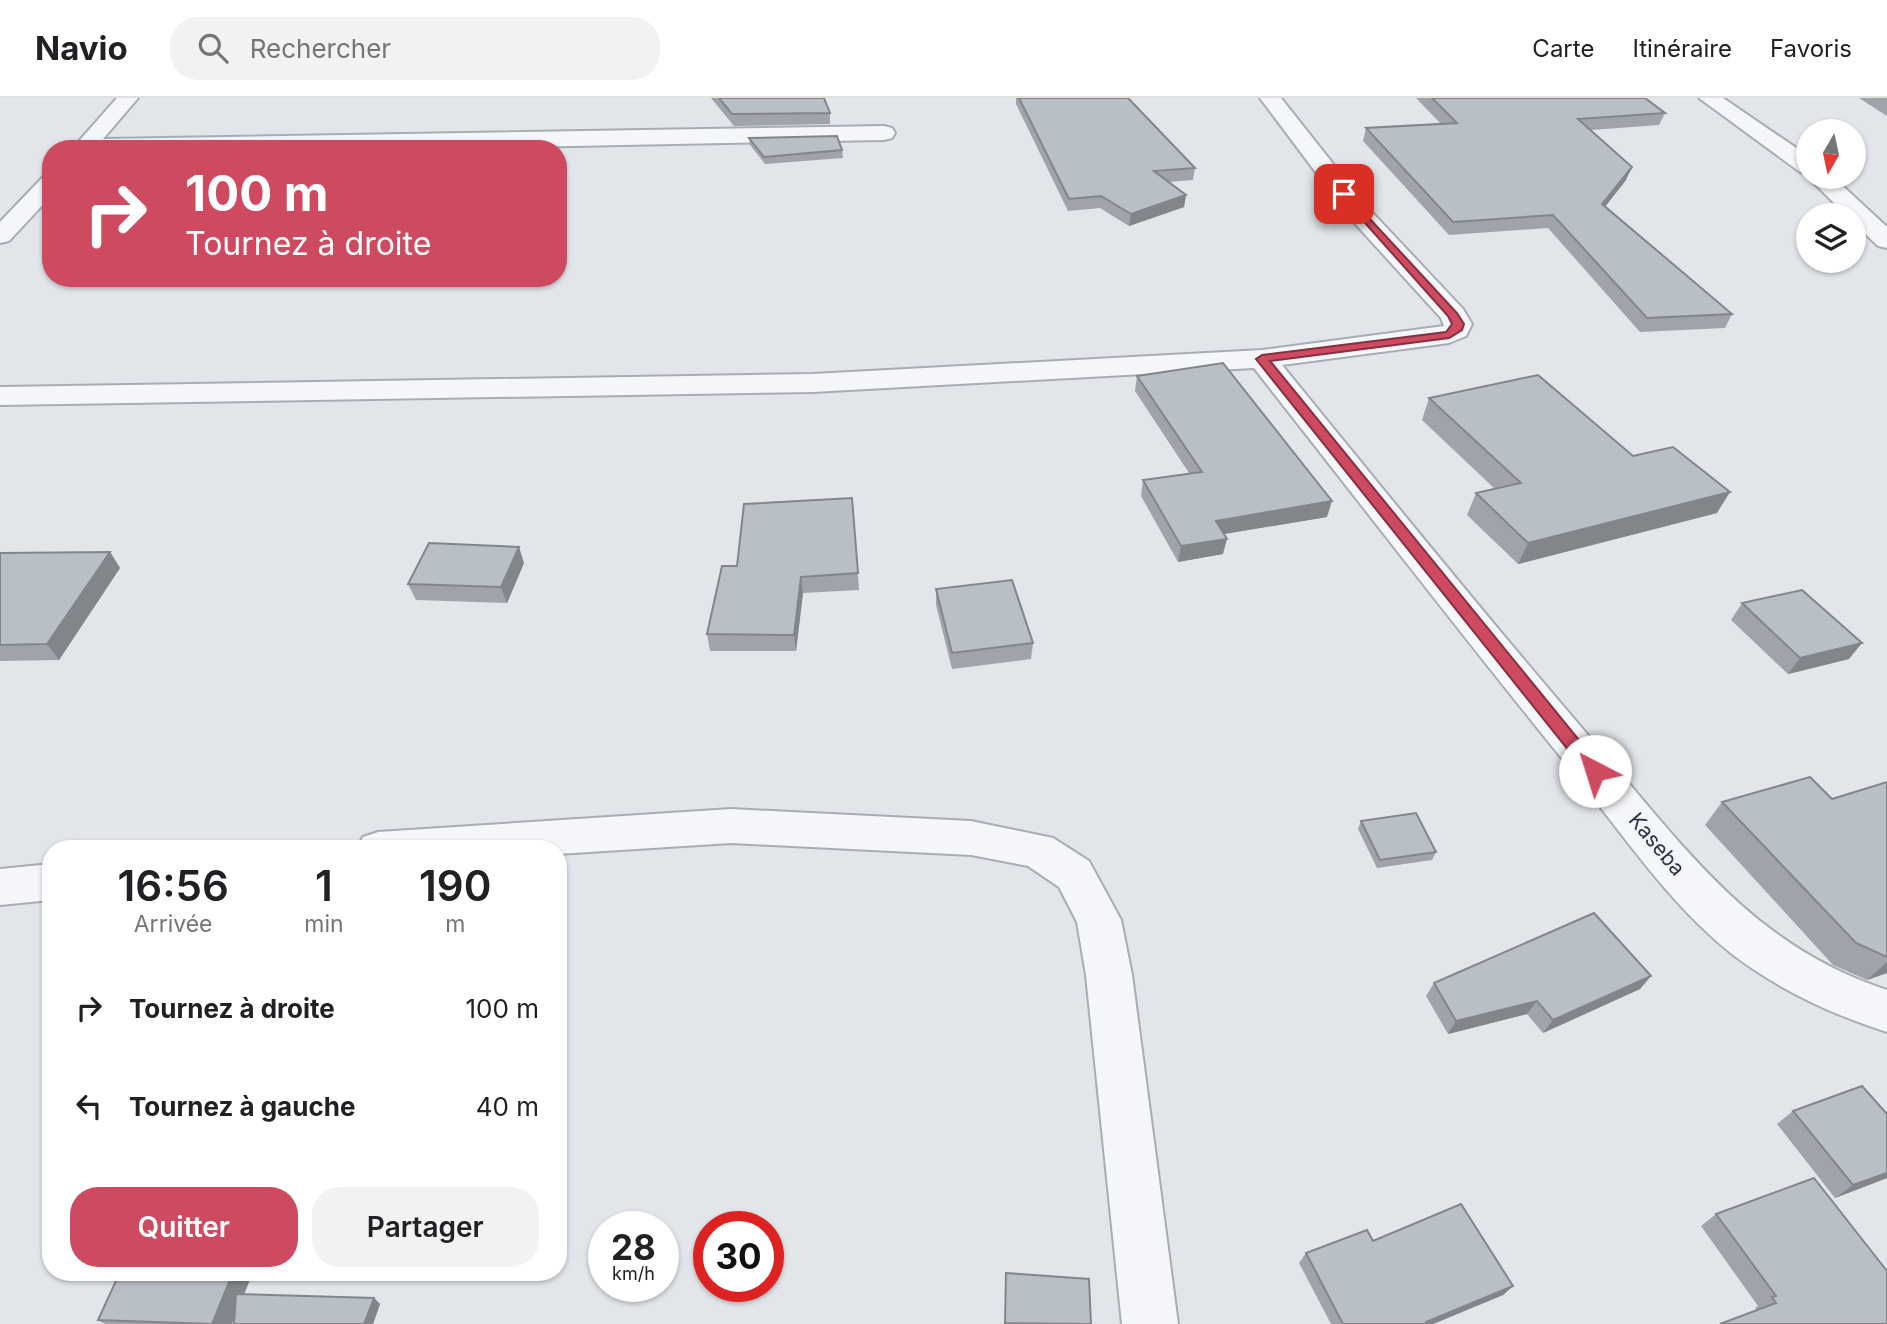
<!DOCTYPE html>
<html lang="fr">
<meta charset="utf-8">
<style>
body{margin:0;font-family:Inter,sans-serif;background:#f2f2f2;color:#202124;height:100vh;display:flex;flex-direction:column;font-size:26px;white-space:nowrap}
*{box-sizing:border-box;margin:0}
p{font-size:23px;color:#757577}
.icon{flex:none;width:38px;height:38px;fill:none;stroke:currentColor;stroke-width:2;stroke-linecap:round;stroke-linejoin:round}
.map{position:relative;flex:1;overflow:hidden}
.side{position:absolute;left:42px;top:742px;width:525px;height:441px;display:flex;flex-direction:column;background:#fff;border-radius:28px;box-shadow:0 2px 5px #0004}
.side>*{flex:none}
.banner{position:absolute;left:42px;top:42px;width:525px;height:147px;border-radius:28px;box-shadow:0 2px 5px #0004;background:#cd4a61;color:#fff;overflow:hidden}
.needle{width:46px;rotate:189deg}
.controls{position:absolute;left:1796px;top:21px;display:grid;gap:14px}
.controls a{display:grid;place-items:center;width:70px;height:70px;border-radius:50%;background:#fff;box-shadow:0 2px 5px #0004;font-size:35px}
.speed{position:absolute;left:588px;top:1113px;display:flex;gap:14px;font-size:35px;font-weight:700;text-align:center}
.speed>*{display:grid;place-content:center;width:91px;height:91px;border-radius:50%;background:#fff;box-shadow:0 2px 5px #0004;line-height:1}
.speed small{font-size:18px;font-weight:400}
.speed .limit{border:10px solid #d22;background:#fff;color:#111}
.pin{position:absolute;display:grid;place-items:center;width:60px;height:60px;color:#fff;margin:-30px;border-radius:14px;box-shadow:0 4px 10px #0006}
.me{position:absolute;width:77px;margin:-38px;rotate:320deg;stroke-linejoin:round;filter:drop-shadow(0 0 5px #0008)}
.turn{display:flex;align-items:center;gap:24px;height:147px;padding:0 28px;font-size:32px}
.turn .icon{width:91px;height:91px;stroke-width:2.5}
.turn b{display:block;font-size:49px;line-height:60px}
.eta{display:flex;justify-content:space-evenly;align-items:center;height:119px;text-align:center}
.eta b{font-size:42px;font-weight:600;line-height:49px}
.cta{display:flex;gap:14px;margin-top:auto;padding:14px 28px}
.cta a{flex:1;height:80px;border-radius:28px;background:#cd4a61;color:#fff;font-size:28px;font-weight:600;line-height:80px;text-align:center}
.cta a+a{background:#f2f2f2;color:#202124}
ul{padding:0;list-style:none}
li{display:flex;align-items:center;gap:21px;height:98px;padding:0 28px}
li div{flex:1}
li b{display:block;font-size:26px}
li em{font-style:normal}
header{display:flex;align-items:center;gap:42px;box-sizing:border-box;height:98px;padding:0 35px;background:#fff;border-bottom:2px solid #e0e0e0}
header strong{font-size:33px}
nav{display:flex;gap:38px;margin-inline-start:auto;font-size:24px}
.search{width:490px;height:63px;background:#f2f2f2;display:flex;align-items:center;gap:18px;box-sizing:border-box;padding:0 24px;border-radius:28px;color:#757577;font-size:26px}
.map>svg:first-child{display:block}
.lines{fill:none;stroke-linecap:round;stroke-linejoin:round}
.street-casing{stroke:#a7adb4;stroke-width:4}
.street{fill:#f5f6f9;fill-rule:evenodd}
.wall{fill:#9fa4ab}
.shaded-wall{fill:#82868b}
.building{fill:#b9bfc7;stroke:#82868b;stroke-width:2}
.route{fill:#cd4a61;stroke:#85303f;stroke-width:2}
.labels{text-anchor:middle;dominant-baseline:central;stroke-width:7;stroke-linejoin:round;paint-order:stroke}
.street-label{font-size:21px;fill:#2a3442;stroke:#f2f4f8}
</style>
<header>
<strong>Navio</strong>
<div class="search"><svg class="icon" aria-label="search" viewBox="0 0 24 24"><circle cx="10" cy="10" r="6"/><path d="M15 15l6 6"/></svg>Rechercher</div>
<nav><a>Carte</a><a>Itinéraire</a><a>Favoris</a></nav>
</header>
<div class="map">
<svg width="1887" height="1226" viewBox="0 0 1887 1226">
<rect width="100%" height="100%" fill="#e2e6ea"/>
<g class="lines">
<defs>
<path id="street" d="M 117,0 L 138,0 L 103,41 L 884,28 L 892,30 L 895,35 L 892,40 L 884,42 L 421,51 L 72,51 Z
M 1260,0 L 1281,0 L 1368,110 L 1463,211 L 1472,226 L 1466,238 L 1449,245 L 1282,267 C 1370,375 1458,484 1548,590 C 1574,621 1601,652 1627,683 C 1703,774 1770,854 1887,892 L 1887,934 C 1831,916 1779,892 1732,856 C 1668,805 1623,736 1572,673 C 1464,540 1360,405 1254,270 L 813,294 L 0,307 L 0,289 L 813,276 L 1262,252 L 1444,228 L 1441,220 L 1350,120 Z
M 1699,0 L 1723,0 L 1808,58 L 1808,76 L 1800,74 Z
M 51,77 L 51,98 L 9,143 L 0,145 L 0,124 L 43,79 Z
M 1808,79 L 1833,79 L 1887,129 L 1887,150 L 1878,148 L 1853,124 L 1853,117 L 1846,117 Z
M 731,711 L 971,723 L 1053,740 L 1089,763 L 1121,822 L 1132,877 L 1178,1226 L 1122,1226 L 1086,877 L 1077,824 L 1059,789 L 1028,768 L 971,757 L 731,745 L 558,756 L 558,751 L 357,751 L 363,739 L 378,734 Z
M 51,766 L 51,802 L 0,807 L 0,771 Z"/>
</defs>
<!-- street casing -->
<use href="#street" class="street-casing"/>
<!-- street -->
<use href="#street" class="street"/>
</g>
<!-- wall -->
<path class="wall" d="M 711,0 L 824,0 L 830,15 L 830,26 L 734,28 Z
M 1016,0 L 1128,0 L 1195,70 L 1193,82 L 1168,84 L 1186,97 L 1184,109 L 1129,128 L 1100,110 L 1068,113 L 1016,6 Z
M 1416,0 L 1645,0 L 1665,15 L 1659,27 L 1591,32 L 1626,82 L 1605,109 L 1732,216 L 1725,230 L 1640,234 L 1548,130 L 1449,137 L 1363,43 L 1366,30 L 1441,26 Z
M 1859,0 L 1887,0 L 1887,18 Z
M 749,40 L 842,52 L 843,60 L 765,66 L 750,47 Z
M 1137,278 L 1327,419 L 1224,436 L 1223,456 L 1178,464 L 1141,398 L 1143,382 L 1189,375 L 1135,293 Z
M 1429,300 L 1633,358 L 1717,415 L 1518,466 L 1467,417 L 1476,395 L 1495,391 L 1422,322 Z
M 852,400 L 859,492 L 803,495 L 796,553 L 710,553 L 707,536 L 737,468 Z
M 110,454 L 120,470 L 59,562 L 0,563 L 0,455 Z
M 524,465 L 507,505 L 416,502 L 408,486 Z
M 936,491 L 1033,545 L 1031,561 L 952,571 L 936,507 Z
M 1742,505 L 1849,561 L 1788,576 L 1731,522 Z
M 1887,684 L 1887,875 L 1867,882 L 1833,867 L 1705,727 L 1722,704 L 1832,701 Z
M 1361,723 L 1436,754 L 1432,762 L 1377,770 L 1358,731 Z
M 1651,878 L 1640,891 L 1543,935 L 1527,916 L 1448,936 L 1426,898 L 1434,885 Z
M 1793,1013 L 1887,1080 L 1835,1100 L 1777,1026 Z
M 1716,1116 L 1887,1173 L 1757,1212 L 1755,1210 L 1758,1208 L 1701,1128 Z
M 1373,1143 L 1513,1188 L 1503,1197 L 1433,1226 L 1331,1226 L 1299,1165 L 1306,1155 Z
M 120,1174 L 253,1174 L 244,1196 L 374,1200 L 380,1206 L 373,1226 L 234,1226 L 235,1219 L 232,1226 L 105,1226 L 98,1222 Z"/>
<!-- shaded-wall -->
<path class="shaded-wall" d="M 1632,69 L 1626,82 L 1596,120 L 1602,106 Z
M 1186,97 L 1184,109 L 1129,128 L 1131,116 Z
M 1730,394 L 1717,415 L 1518,466 L 1528,445 Z
M 1332,403 L 1327,419 L 1212,438 L 1216,423 Z
M 1227,441 L 1223,456 L 1178,464 L 1181,448 Z
M 519,449 L 524,465 L 507,505 L 501,489 Z
M 110,454 L 120,470 L 59,562 L 47,546 Z
M 801,479 L 803,495 L 796,553 L 794,537 Z
M 1862,545 L 1849,561 L 1788,576 L 1800,560 Z
M 1887,864 L 1887,875 L 1867,882 Z
M 1651,878 L 1640,891 L 1543,935 L 1553,922 Z
M 1537,903 L 1527,916 L 1448,936 L 1456,923 Z
M 1887,1075 L 1887,1080 L 1835,1100 L 1853,1087 Z
M 233,1174 L 253,1174 L 232,1226 L 212,1226 Z
M 1513,1188 L 1503,1197 L 1433,1226 L 1424,1226 L 1426,1224 Z
M 374,1200 L 380,1206 L 373,1226 L 364,1226 Z"/>
<!-- building -->
<path class="building" d="M 719,0 L 824,0 L 830,15 L 732,16 Z
M 1019,0 L 1128,0 L 1195,70 L 1154,73 L 1186,97 L 1131,116 L 1101,98 L 1069,101 Z
M 1432,0 L 1645,0 L 1665,15 L 1578,21 L 1632,69 L 1602,106 L 1732,216 L 1647,220 L 1553,117 L 1453,124 L 1366,30 L 1457,25 Z
M 837,38 L 842,52 L 764,59 L 749,40 Z
M 1223,265 L 1332,403 L 1216,423 L 1227,441 L 1181,448 L 1143,382 L 1202,374 L 1137,278 Z
M 1538,277 L 1633,358 L 1673,349 L 1730,394 L 1528,445 L 1476,395 L 1521,385 L 1429,300 Z
M 852,400 L 858,475 L 801,479 L 794,537 L 707,536 L 722,468 L 737,468 L 744,406 Z
M 429,445 L 519,449 L 501,489 L 408,486 Z
M 110,454 L 47,546 L 0,547 L 0,455 Z
M 1012,482 L 1033,545 L 952,555 L 936,491 Z
M 1802,492 L 1862,545 L 1800,560 L 1742,505 Z
M 1810,679 L 1832,701 L 1887,684 L 1887,859 L 1856,845 L 1722,704 Z
M 1416,715 L 1436,754 L 1380,762 L 1361,723 Z
M 1594,815 L 1651,878 L 1553,922 L 1537,903 L 1456,923 L 1434,885 Z
M 1862,988 L 1887,1016 L 1887,1075 L 1853,1087 L 1793,1013 Z
M 1814,1080 L 1887,1173 L 1887,1226 L 1720,1226 L 1776,1205 L 1772,1199 L 1776,1198 L 1716,1116 Z
M 1461,1106 L 1513,1188 L 1426,1224 L 1427,1226 L 1343,1226 L 1306,1155 L 1367,1132 L 1373,1143 Z
M 120,1174 L 233,1174 L 212,1226 L 98,1222 Z
M 1006,1175 L 1089,1181 L 1091,1226 L 1005,1225 Z
M 236,1196 L 374,1200 L 364,1226 L 234,1226 Z"/>
<!-- route -->
<path class="route" d="M 1344,93 L 1457,215 L 1464,226 L 1462,232 L 1449,240 L 1270,263 L 1601,669 L 1604,673 L 1601,678 L 1589,678 L 1256,261 L 1262,257 L 1446,234 L 1452,226 L 1448,218 L 1341,98 L 1339,96 Z"/>
<g class="labels">
<!-- street labels -->
<g class="street-label">
<text transform="translate(1657 746) rotate(50)">Kaseba</text>
</g>
</g>
</svg>
<div class="controls">
<a><svg class="needle" viewBox="-14 -14 28 28"><path d="M0-13l5 13h-10z" fill="#e53935"/><path d="M0 13l5-13h-10z" fill="#757577"/></svg></a>
<a><svg class="icon" aria-label="layers" viewBox="0 0 24 24"><path d="M12 4l9 5-9 5-9-5zM3 14l9 5 9-5"/></svg></a>
</div>
<div class="speed"><div>28<small>km/h</small></div><div class="limit">30</div></div>
<div class="pin" style="left:1344px;top:96px;background:#d93025"><svg class="icon" aria-label="arrive" viewBox="0 0 24 24"><path d="M6 21V4h12l-3 4 3 4H6"/></svg></div>
<svg class="me" style="left:1595px;top:673px" viewBox="-20 -20 40 40"><circle r="19" fill="#fff"/><path d="M0-13L10 11 0 6-10 11z" fill="#cd4a61"/></svg>
<div class="banner">
<div class="turn"><svg class="icon" aria-label="right" viewBox="0 0 24 24"><path d="M7 20v-9h11M14 6l5 5-5 5"/></svg><div><b>100 m</b>Tournez à droite</div></div>
</div>
<section class="side">
<div class="eta">
<div><b>16:56</b><p>Arrivée</p></div>
<div><b>1</b><p>min</p></div>
<div><b>190</b><p>m</p></div>
</div>
<ul>
<li><svg class="icon" aria-label="right" viewBox="0 0 24 24"><path d="M7 20v-9h11M14 6l5 5-5 5"/></svg><div><b>Tournez à droite</b></div><em>100 m</em></li>
<li><svg class="icon" aria-label="left" viewBox="0 0 24 24"><path d="M17 20v-9H6M10 6l-5 5 5 5"/></svg><div><b>Tournez à gauche</b></div><em>40 m</em></li>
</ul>
<div class="cta"><a>Quitter</a><a>Partager</a></div>
</section>
</div>
